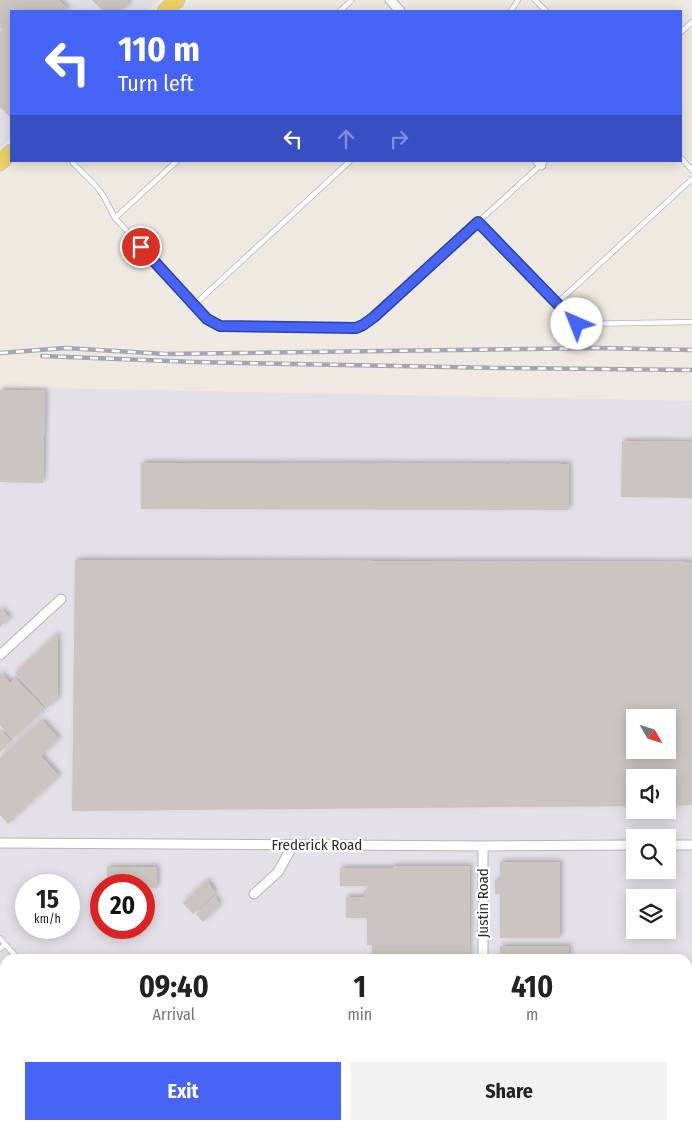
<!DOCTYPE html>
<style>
body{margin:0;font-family:"Fira Sans Condensed",sans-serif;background:#f2f2f2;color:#222;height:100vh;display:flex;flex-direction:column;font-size:19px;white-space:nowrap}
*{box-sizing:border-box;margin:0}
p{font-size:16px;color:#767676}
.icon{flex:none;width:28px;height:28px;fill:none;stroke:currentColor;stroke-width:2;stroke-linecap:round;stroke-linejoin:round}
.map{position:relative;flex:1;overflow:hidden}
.drawer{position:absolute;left:0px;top:954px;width:692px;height:176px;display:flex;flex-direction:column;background:#fff;border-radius:15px 15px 0 0;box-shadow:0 2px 12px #0003}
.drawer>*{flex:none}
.hud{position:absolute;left:10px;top:10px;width:672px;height:152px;border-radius:0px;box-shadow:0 2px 12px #0003;background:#4664f6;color:#fff;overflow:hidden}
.needle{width:32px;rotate:129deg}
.controls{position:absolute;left:626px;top:709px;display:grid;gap:10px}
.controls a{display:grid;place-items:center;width:50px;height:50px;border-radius:0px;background:#fff;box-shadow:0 2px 12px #0003;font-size:25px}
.speed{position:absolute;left:15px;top:874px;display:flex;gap:10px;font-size:25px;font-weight:700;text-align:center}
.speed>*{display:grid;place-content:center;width:65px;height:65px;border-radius:50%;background:#fff;box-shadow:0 2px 12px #0003;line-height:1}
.speed small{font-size:12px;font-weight:400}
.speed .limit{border:8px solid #d22;background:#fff;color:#111}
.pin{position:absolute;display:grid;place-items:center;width:42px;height:42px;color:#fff;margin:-21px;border:2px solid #fff;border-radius:50%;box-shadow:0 1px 5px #0007}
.me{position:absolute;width:55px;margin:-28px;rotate:316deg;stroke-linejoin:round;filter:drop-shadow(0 0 4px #0008)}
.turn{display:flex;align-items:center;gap:18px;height:105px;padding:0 25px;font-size:22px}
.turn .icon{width:65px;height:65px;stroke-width:2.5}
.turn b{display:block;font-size:35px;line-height:42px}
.lanes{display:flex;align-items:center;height:48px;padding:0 25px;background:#0003;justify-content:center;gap:25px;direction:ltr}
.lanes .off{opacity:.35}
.eta{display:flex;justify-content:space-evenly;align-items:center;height:85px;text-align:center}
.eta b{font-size:30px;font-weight:700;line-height:35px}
.primary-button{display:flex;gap:10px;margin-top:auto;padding:10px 25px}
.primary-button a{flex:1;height:58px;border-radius:0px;background:#4664f6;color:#fff;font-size:20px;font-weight:700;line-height:58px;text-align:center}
.primary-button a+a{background:#f2f2f2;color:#222}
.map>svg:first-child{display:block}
.industrial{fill:#e3e0e7;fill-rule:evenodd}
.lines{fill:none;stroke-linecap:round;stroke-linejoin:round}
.stream{stroke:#77cbec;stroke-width:2.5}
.building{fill:#cac5c0;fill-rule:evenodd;filter:url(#shadow)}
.lane-casing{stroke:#b4b6c0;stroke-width:6}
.street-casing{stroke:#b4b6c0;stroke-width:11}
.primary-casing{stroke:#c8c8c8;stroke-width:17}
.lane{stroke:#fff;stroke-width:4.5}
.street{stroke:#fff;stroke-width:9}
.primary{stroke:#eed066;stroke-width:15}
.rail-casing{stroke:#a3a5b7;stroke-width:4.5}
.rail{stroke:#fff;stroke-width:2.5;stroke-dasharray:8;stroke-linecap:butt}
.route-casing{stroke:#2e41a0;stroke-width:12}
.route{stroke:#4664f6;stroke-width:9}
.labels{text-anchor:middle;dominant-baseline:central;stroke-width:4.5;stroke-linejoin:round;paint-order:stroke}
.street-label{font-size:15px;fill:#2d2d2d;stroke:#fff}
</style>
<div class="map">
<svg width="692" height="1129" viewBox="0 0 692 1129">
<defs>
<filter id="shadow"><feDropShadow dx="2.5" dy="-2.5" stdDeviation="2.5" flood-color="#0004"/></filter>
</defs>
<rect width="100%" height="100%" fill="#eee9e1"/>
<!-- industrial -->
<path class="industrial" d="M 0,0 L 159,0 L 147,11 L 11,11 L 11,138 L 0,148 Z
M 0,387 L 692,401 L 692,1030 L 688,1032 L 688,959 L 5,959 L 5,966 L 1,963 L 0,964 ZM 635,718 L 668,718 L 668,750 L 635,750 ZM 635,778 L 668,778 L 668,810 L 635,810 ZM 635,838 L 668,838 L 668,870 L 635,870 ZM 26,885 L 69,885 L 69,928 L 26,928 ZM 101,885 L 144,885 L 144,928 L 101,928 ZM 635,898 L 668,898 L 668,930 L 635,930 Z
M 5,1006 L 5,1125 L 173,1125 L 177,1129 L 0,1129 L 0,1011 Z
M 692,1073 L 692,1129 L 587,1129 L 594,1125 L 688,1125 L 688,1076 Z
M 238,1125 L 517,1125 L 510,1129 L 243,1129 Z"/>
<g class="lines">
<!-- stream -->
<path class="stream" d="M 0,987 L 5,983
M 688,1050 L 692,1046
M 195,1125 L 199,1129
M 554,1129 L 560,1125"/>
</g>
<!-- building -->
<path class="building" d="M 0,0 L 59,0 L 69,11 L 11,11 L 11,115 L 10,117 L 0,107 L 0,32 L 2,30 L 0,28 Z
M 92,0 L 127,0 L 130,3 L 121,11 L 103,11 Z
M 0,390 L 45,391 L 43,483 L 0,482 Z
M 622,441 L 692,442 L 691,498 L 621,497 Z
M 141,463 L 569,464 L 569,510 L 141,509 Z
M 75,560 L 692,562 L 692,805 L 668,806 L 668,778 L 635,778 L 635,806 L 72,811 ZM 635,718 L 668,718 L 668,750 L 635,750 Z
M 0,608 L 10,618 L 0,627 Z
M 58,633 L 58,698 L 47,708 L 15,673 Z
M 0,672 L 10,683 L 15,678 L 45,709 L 13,739 L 0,725 Z
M 42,720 L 59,739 L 41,756 L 59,776 L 8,824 L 0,815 L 0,758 Z
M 0,729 L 11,741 L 0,752 Z
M 500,862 L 560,862 L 560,938 L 500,938 L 500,894 L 495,894 L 495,880 L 500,880 Z
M 393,866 L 470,866 L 469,959 L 372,959 L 372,945 L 367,945 L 367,918 L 346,918 L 346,897 L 367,897 L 364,896 L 364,891 L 367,891 L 368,886 L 340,886 L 340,868 L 393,868 Z
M 107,867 L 157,867 L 157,888 L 144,887 L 144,885 L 107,885 Z
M 207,880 L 215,893 L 193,914 L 183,903 Z
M 215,896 L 220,905 L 203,922 L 196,914 Z
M 500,946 L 569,946 L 569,959 L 500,959 Z
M 5,1010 L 5,1044 L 0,1049 L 0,1015 Z
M 53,1125 L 172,1125 L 176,1129 L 48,1129 Z
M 244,1125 L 313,1125 L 309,1129 L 247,1129 Z"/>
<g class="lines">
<defs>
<path id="lane" d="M 535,0 L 546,11
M 340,11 L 352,0
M 511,11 L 518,0
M 681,32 L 692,22
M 681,158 L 692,170
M 73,163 L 97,187 L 104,197 L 115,218 L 213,324 L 220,327 L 231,327 L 356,328 L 363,325 L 374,317 L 545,161
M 115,218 L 177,161
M 478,222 L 577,324 L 692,322
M 557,303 L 692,179
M 194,305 L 350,161
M 0,938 L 5,944 L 0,949
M 5,944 L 18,959
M 0,1126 L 5,1121"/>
<path id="street" d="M 390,0 L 400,11
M 538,161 L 541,165
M 0,655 L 61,599
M 0,843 L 483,846 L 635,845
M 668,845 L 692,845
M 483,846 L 483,959
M 254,894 L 278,872 L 293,845"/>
<path id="primary" d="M 165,11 L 177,0
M 0,163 L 11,152"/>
</defs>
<!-- lane casing -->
<use href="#lane" class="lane-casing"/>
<!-- street casing -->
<use href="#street" class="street-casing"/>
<!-- primary casing -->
<use href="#primary" class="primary-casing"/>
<!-- lane -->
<use href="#lane" class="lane"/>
<!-- street -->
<use href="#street" class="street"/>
<!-- primary -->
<use href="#primary" class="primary"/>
<defs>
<path id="rail" d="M 0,353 L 65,348 L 166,354 L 598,348 L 692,350
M 42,356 L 195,362 L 500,368 L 692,370"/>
</defs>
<!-- rail casing -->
<use href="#rail" class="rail-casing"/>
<!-- rail -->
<use href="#rail" class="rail"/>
</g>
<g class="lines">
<defs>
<path id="route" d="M 141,247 L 207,319 L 220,326 L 356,328 L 363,325 L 374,317 L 478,222 L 577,324"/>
</defs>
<!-- route casing -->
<use href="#route" class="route-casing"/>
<!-- route -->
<use href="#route" class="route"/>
</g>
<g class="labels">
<!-- street labels -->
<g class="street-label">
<text x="317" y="845">Frederick Road</text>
<text transform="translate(483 903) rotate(-90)">Justin Road</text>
</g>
</g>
</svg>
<div class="controls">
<a><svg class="needle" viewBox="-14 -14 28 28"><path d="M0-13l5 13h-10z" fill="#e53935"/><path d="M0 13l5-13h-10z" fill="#767676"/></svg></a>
<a><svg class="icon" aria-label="sound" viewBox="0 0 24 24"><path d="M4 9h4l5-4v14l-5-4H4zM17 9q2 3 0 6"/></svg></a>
<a><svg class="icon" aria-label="search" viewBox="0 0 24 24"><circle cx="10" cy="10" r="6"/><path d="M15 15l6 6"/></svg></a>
<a><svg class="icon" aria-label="layers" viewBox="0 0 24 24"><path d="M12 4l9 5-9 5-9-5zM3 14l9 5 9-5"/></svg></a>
</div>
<div class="speed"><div>15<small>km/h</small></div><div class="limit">20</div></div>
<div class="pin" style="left:141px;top:247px;background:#d93025"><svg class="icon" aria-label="arrive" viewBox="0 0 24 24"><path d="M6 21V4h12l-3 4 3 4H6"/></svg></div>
<svg class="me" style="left:577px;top:324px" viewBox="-20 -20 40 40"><circle r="19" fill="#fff"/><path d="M0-13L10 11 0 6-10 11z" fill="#4664f6"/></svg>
<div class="hud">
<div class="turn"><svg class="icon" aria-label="left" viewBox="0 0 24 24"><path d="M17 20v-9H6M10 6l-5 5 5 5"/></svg><div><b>110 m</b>Turn left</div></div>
<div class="lanes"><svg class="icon" aria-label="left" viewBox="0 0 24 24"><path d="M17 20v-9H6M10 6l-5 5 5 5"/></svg><svg class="icon off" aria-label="ahead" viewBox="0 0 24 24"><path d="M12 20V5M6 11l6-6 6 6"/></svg><svg class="icon off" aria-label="right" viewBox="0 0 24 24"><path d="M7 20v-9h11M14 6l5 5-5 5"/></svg></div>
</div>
<section class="drawer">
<div class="eta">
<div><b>09:40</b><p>Arrival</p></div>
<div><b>1</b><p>min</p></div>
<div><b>410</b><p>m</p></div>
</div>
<div class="primary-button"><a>Exit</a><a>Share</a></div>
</section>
</div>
